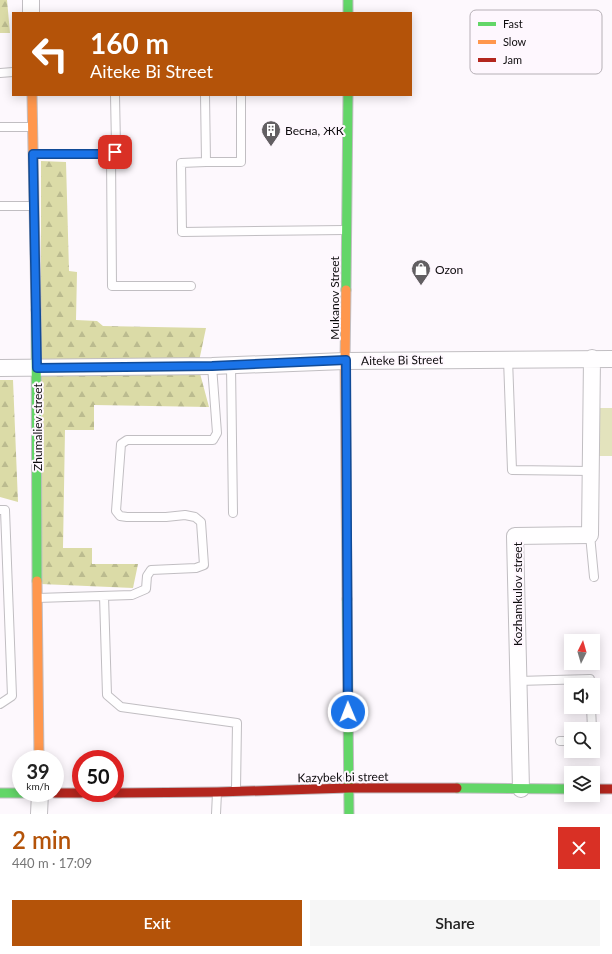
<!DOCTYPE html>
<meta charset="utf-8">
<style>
body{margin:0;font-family:Lato,sans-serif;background:#f6f6f6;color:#222;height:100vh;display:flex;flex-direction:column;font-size:15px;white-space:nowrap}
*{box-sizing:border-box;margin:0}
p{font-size:13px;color:#767676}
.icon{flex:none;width:22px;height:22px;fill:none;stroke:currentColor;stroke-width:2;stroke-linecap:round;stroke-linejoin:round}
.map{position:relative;height:814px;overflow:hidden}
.details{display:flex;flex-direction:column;background:#fff;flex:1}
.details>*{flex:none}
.banner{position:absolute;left:12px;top:12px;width:400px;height:84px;border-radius:0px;box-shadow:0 2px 10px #0003;background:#b45309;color:#fff;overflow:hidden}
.needle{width:26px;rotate:5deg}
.fabs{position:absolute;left:564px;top:634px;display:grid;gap:8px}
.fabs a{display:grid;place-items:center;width:36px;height:36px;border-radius:0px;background:#fff;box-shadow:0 2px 10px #0003;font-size:20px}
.speed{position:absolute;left:12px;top:750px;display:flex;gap:8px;font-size:20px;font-weight:700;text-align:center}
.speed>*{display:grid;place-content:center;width:52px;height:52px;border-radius:50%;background:#fff;box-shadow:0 2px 10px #0003;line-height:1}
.speed small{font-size:10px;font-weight:400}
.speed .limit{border:6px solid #d22;background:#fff;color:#111}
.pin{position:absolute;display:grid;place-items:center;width:34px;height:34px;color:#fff;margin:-17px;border-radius:8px;box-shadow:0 2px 6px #0006}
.me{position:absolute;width:44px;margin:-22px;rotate:359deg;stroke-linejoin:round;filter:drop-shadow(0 0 3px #0008)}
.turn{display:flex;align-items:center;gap:14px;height:84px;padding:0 12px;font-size:18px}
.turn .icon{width:52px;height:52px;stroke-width:2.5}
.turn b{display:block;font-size:28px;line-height:34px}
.round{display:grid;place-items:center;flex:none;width:42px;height:42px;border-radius:0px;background:#f6f6f6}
.head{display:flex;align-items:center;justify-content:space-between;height:68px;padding:0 12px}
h1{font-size:24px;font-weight:600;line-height:30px;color:#b45309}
.cta{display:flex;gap:8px;margin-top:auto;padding:8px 12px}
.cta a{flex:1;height:46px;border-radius:0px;background:#b45309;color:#fff;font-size:16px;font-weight:600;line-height:46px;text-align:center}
.cta a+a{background:#f6f6f6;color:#222}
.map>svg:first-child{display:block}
.forest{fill:url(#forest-firs)}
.garden{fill:#e3e3bd}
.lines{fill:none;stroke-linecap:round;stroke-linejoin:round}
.lane-casing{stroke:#c1bec2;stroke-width:10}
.street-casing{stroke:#c1bec2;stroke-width:18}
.fast-casing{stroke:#c1bec2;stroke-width:11}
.slow-casing{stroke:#c1bec2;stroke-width:11}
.jam-casing{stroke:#c1bec2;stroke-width:11}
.lane{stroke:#fffeff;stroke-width:8}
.street{stroke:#fffeff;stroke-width:16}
.fast{stroke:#63d668;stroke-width:9}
.slow{stroke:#ff974d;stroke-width:9}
.jam{stroke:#b3261e;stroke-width:9}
.route-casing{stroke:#114b97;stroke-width:10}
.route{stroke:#1a73e8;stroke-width:7}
.labels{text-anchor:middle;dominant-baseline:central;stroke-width:4;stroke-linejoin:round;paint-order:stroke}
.poi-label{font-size:12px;fill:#0e0c0e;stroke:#fef7fe;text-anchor:start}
.street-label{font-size:12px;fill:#0e0c0e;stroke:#fef7fe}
.key{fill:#fef7fe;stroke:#b6b0b6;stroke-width:1}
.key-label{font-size:11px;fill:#0e0c0e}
</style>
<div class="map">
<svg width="612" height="814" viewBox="0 0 612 814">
<defs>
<pattern id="forest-firs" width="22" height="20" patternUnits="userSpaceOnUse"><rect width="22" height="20" fill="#dbdba7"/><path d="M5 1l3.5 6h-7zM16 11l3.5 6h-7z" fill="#bbbb8f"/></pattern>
</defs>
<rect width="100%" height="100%" fill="#fdf8fd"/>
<!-- forest -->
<path class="forest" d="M 0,0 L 7,0 L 10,33 L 0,33 Z
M 41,161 L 66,162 L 69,271 L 77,272 L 76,320 L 97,321 L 103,326 L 206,328 L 198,366 L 209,407 L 94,405 L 94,430 L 65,430 L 63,548 L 92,548 L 92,564 L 138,564 L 133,588 L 41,584 Z
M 0,380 L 13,380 L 18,502 L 0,497 Z"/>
<!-- garden -->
<path class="garden" d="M 598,408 L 612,408 L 612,456 L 598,456 Z"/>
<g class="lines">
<defs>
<path id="lane" d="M 0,73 L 13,72
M 205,95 L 206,162 L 181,163 L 182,232 L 345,230
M 0,127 L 32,127
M 33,154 L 111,154 L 115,152 L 116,146 L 115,95
M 111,154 L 112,286 L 191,286
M 206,162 L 241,162 L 241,95
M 0,206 L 33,206
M 508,359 L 512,470 L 591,471
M 231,366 L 233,513
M 0,510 L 5,510 L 12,696 L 0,704
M 590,535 L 594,577
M 104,596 L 107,695 L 121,707 L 237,723 L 236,790
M 37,598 L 132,595 L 146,589 L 147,576 L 151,570 L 196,568 L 204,565 L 201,522 L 195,517 L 185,515 L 166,517 L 127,517 L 120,516 L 116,511 L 121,444 L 127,440 L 213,440 L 217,433 L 212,366
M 518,681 L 590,679 L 591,685
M 591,707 L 592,729
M 560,741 L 571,741
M 216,814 L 217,793"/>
<path id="street" d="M 31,0 L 31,13
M 0,368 L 212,366 L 345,361 L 612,359
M 521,789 L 515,536 L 590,535 L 592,358
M 39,814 L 40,793"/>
<path id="fast" d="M 348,0 L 348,13
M 346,290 L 348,95
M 36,310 L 37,581
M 347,599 L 349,814
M 457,788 L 571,789
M 0,793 L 46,793"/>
<path id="slow" d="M 32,95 L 36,310
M 346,290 L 345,361 L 347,599
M 37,581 L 39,759"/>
<path id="jam" d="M 593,789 L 612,789
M 55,793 L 81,793
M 115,793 L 217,792 L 349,788 L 457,788"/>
</defs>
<!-- lane casing -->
<use href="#lane" class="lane-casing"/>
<!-- street casing -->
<use href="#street" class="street-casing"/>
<!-- fast casing -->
<use href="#fast" class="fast-casing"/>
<!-- slow casing -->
<use href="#slow" class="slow-casing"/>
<!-- jam casing -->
<use href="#jam" class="jam-casing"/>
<!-- lane -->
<use href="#lane" class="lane"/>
<!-- street -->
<use href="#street" class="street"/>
<!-- fast -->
<use href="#fast" class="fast"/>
<!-- slow -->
<use href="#slow" class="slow"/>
<!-- jam -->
<use href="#jam" class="jam"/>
</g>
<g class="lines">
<defs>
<path id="route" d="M 115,152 L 111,154 L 33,154 L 37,368 L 212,366 L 346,360 L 348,712"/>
</defs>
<!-- route casing -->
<use href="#route" class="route-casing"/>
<!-- route -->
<use href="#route" class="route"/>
</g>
<!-- icons -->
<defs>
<symbol id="building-pin" viewBox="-11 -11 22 30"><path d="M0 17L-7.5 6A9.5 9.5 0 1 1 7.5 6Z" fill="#625f62" stroke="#fef7fe"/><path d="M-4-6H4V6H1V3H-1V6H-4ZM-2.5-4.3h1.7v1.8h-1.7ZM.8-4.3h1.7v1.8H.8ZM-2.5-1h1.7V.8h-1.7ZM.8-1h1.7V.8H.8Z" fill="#fff"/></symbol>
<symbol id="shop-pin" viewBox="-11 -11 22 30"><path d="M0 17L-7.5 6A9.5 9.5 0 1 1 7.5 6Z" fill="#625f62" stroke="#fef7fe"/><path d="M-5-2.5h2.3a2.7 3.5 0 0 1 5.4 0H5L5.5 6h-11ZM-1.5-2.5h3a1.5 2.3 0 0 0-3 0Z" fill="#fff"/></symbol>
</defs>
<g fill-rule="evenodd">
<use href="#building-pin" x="260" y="119" width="22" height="30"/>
<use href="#shop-pin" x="410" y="258" width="22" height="30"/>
</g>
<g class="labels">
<!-- poi labels -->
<g class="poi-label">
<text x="285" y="130">Весна, ЖК</text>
<text x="435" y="269">Ozon</text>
</g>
<!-- street labels -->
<g class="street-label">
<text transform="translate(334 298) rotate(-90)">Mukanov Street</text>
<text transform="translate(402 360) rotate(-1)">Aiteke Bi Street</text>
<text transform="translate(37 427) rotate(-90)">Zhumaliev street</text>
<text transform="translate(517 594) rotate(-90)">Kozhamkulov street</text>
<text transform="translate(343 777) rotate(-1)">Kazybek bi street</text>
</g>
</g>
<!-- legend -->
<rect x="470" y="10" width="132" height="64" rx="6" class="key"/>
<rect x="478" y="22" width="18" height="4" fill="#63d668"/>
<rect x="478" y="40" width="18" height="4" fill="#ff974d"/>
<rect x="478" y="58" width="18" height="4" fill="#b3261e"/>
<g class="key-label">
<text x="503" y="28">Fast</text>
<text x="503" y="46">Slow</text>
<text x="503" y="64">Jam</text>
</g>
</svg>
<div class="fabs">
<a><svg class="needle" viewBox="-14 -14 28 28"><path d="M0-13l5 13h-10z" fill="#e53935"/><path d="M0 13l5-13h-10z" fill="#767676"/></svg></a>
<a><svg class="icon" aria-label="sound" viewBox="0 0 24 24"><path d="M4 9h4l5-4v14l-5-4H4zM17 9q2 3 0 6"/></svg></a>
<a><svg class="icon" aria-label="search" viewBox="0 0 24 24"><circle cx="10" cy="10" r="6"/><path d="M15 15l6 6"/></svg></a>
<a><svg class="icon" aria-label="layers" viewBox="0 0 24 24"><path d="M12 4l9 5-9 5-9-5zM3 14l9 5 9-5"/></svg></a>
</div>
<div class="speed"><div>39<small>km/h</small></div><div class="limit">50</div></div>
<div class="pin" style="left:115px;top:152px;background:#d93025"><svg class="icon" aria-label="arrive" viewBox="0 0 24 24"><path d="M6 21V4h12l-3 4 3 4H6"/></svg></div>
<svg class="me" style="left:348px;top:712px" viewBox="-20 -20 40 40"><circle r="17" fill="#1a73e8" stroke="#fff" stroke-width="3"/><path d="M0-11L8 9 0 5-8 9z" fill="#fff"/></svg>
<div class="banner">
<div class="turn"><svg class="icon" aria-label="left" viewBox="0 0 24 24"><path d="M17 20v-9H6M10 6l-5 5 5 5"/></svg><div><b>160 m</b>Aiteke Bi Street</div></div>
</div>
</div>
<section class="details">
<div class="head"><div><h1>2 min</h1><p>440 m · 17:09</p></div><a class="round" style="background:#d93025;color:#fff"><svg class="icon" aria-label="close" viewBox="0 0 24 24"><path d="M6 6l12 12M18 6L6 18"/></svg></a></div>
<div class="cta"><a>Exit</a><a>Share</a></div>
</section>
